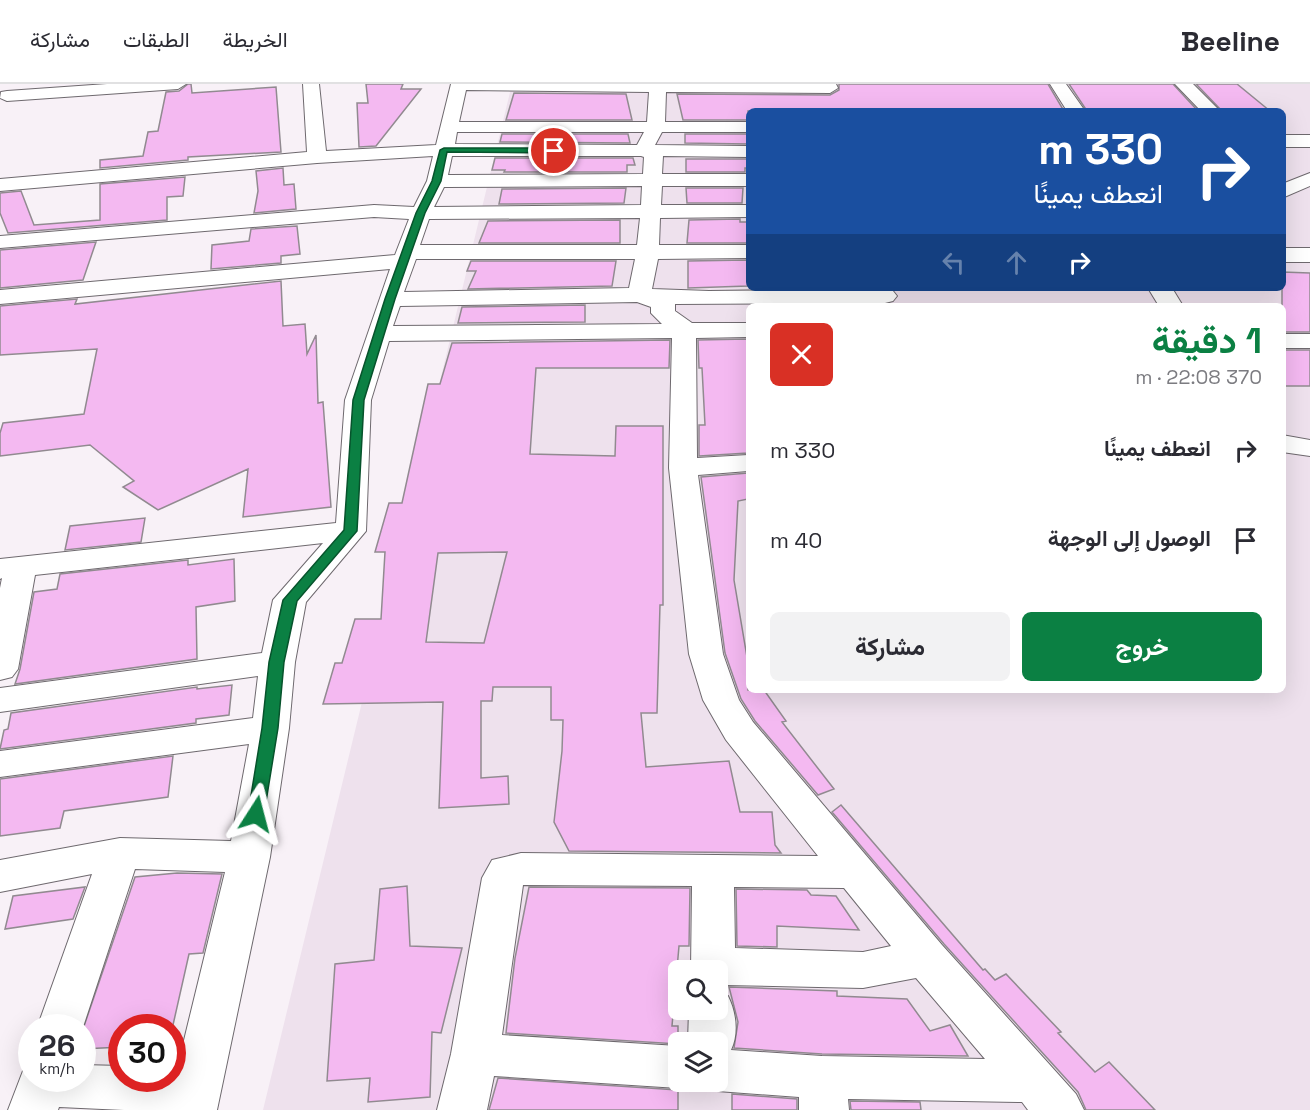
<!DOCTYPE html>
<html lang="ar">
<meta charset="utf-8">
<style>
body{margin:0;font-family:"Space Grotesk",Vazirmatn,sans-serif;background:#f2f2f3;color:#2b2b33;direction:rtl;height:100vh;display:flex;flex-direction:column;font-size:22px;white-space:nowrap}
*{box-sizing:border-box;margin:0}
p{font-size:20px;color:#7c7c81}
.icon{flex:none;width:33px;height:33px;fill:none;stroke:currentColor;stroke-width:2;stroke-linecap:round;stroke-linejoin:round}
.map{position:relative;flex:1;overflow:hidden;direction:ltr}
.details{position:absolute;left:746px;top:219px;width:540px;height:390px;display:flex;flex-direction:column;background:#fff;border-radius:9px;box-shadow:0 6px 24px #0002;direction:rtl}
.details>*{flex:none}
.hud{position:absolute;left:746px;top:24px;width:540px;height:183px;border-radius:9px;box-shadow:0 6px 24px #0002;direction:rtl;background:#1a4fa0;color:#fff;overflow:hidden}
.tools{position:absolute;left:668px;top:876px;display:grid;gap:12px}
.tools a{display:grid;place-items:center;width:60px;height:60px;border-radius:9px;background:#fff;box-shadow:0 6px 24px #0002;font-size:30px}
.speed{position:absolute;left:18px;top:930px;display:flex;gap:12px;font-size:30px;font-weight:700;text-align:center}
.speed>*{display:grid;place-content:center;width:78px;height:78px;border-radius:50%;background:#fff;box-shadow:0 6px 24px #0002;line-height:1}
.speed small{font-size:15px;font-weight:400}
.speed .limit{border:9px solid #d22;background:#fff;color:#111}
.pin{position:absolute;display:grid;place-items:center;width:51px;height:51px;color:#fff;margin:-26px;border:3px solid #fff;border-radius:50%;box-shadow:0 2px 6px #0007}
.me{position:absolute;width:66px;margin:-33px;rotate:9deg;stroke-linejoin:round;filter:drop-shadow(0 0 4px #0008)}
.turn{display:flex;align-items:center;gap:21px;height:126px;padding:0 24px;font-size:27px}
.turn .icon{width:78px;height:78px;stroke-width:2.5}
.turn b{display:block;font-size:42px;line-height:51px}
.lanes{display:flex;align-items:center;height:57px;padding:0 24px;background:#0003;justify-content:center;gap:30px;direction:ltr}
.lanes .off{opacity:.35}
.round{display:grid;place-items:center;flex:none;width:63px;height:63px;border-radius:9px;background:#f2f2f3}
.overview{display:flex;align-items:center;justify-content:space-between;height:102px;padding:0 24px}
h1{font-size:36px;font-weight:700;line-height:45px;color:#0b8043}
.primary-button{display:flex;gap:12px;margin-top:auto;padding:12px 24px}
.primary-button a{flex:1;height:69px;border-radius:9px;background:#0b8043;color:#fff;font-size:24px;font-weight:700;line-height:69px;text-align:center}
.primary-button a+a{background:#f2f2f3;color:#2b2b33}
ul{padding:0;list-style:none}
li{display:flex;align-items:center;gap:18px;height:90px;padding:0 24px}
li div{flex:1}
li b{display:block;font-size:22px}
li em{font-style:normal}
header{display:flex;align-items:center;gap:36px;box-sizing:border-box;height:84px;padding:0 30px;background:#fff;border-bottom:2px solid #e1e1e2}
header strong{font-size:28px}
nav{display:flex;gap:33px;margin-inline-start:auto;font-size:21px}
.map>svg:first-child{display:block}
.built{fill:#eee1ed;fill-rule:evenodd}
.building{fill:#f4b9f1;stroke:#918a90;stroke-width:1.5;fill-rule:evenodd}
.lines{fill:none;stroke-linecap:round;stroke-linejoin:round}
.minor-casing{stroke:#6e696e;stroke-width:2}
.minor{fill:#fff;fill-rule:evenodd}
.route{fill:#0b8043;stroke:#07532c;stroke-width:1.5}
</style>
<header>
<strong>Beeline</strong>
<nav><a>الخريطة</a><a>الطبقات</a><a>مشاركة</a></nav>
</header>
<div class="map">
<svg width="1310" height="1026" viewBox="0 0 1310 1026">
<rect width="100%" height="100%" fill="#f8f1f7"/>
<!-- built -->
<path class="built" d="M 512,0 L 1310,0 L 1310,1026 L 263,1026 ZM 748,27 L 1282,27 L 1282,204 L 748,204 ZM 748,222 L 1282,222 L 1282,606 L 748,606 ZM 678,886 L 717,886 L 717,926 L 678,926 ZM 678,958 L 717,958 L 717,998 L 678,998 Z"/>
<!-- building -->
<path class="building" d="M 188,0 L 191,0 L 192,9 L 276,3 L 281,68 L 188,73 L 188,76 L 100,84 L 100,76 L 143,72 L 148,48 L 158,47 L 166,8 L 179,7 Z
M 366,0 L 403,0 L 401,5 L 421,5 L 376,62 L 359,63 L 357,19 L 368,19 Z
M 839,0 L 1048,0 L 1064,27 L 748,27 L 748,36 L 683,36 L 677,10 L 830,11 L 839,6 Z
M 1069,0 L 1173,0 L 1198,27 L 1087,27 Z
M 1196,0 L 1237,0 L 1270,27 L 1222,27 Z
M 514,9 L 626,10 L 632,36 L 506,36 Z
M 502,50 L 628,50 L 630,59 L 500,58 Z
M 685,50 L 748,50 L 748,60 L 685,59 Z
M 495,74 L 633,74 L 635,81 L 627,81 L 627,88 L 504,88 L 505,86 L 492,86 Z
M 686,75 L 748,75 L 748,84 L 745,84 L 745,88 L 686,88 Z
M 283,84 L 284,101 L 294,100 L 296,125 L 254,129 L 258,107 L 256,87 Z
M 185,93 L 183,112 L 167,113 L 167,136 L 8,149 L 0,129 L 0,109 L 21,107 L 34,141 L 100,136 L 100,100 Z
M 626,104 L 624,119 L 499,120 L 502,105 Z
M 686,104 L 743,104 L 742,119 L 687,119 Z
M 740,135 L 740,138 L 748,138 L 748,159 L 687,159 L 689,136 Z
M 620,136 L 620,159 L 479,159 L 488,137 Z
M 297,142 L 300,170 L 281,172 L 281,179 L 211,185 L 212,161 L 249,157 L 251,145 Z
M 96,158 L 83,196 L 0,204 L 0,166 Z
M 748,176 L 748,202 L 688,204 L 688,177 Z
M 471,177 L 616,177 L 612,202 L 468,205 L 476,187 L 467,187 Z
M 1282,188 L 1310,189 L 1310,248 L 1282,248 Z
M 281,197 L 283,242 L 305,240 L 307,270 L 316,251 L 318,319 L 323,318 L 331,423 L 243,433 L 248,385 L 158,426 L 123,403 L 134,397 L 90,361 L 0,372 L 0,349 L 3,339 L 84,330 L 97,265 L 0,271 L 0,222 L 77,215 L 75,220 Z
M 585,221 L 585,238 L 458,239 L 462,223 Z
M 748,255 L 748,369 L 699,372 L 699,341 L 705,341 L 702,284 L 699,284 L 698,256 Z
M 670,256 L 669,284 L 536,284 L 530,370 L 615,372 L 616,342 L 663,342 L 663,521 L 660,521 L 657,629 L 641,629 L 646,683 L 729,677 L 740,728 L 772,728 L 775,761 L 781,769 L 569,767 L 554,738 L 562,667 L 563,636 L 551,636 L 551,603 L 493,603 L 492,617 L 481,617 L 481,694 L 508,692 L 509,720 L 439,724 L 443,618 L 323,620 L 335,579 L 342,579 L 355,535 L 381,535 L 385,468 L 375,468 L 389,419 L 402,419 L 428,300 L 440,300 L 452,259 ZM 507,468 L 484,559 L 426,558 L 438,469 Z
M 1282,266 L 1310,266 L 1310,302 L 1282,302 Z
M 748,389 L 748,415 L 738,417 L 734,496 L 748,579 L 748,606 L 764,606 L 786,637 L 782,638 L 834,705 L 818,711 L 755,637 L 741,615 L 725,569 L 701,393 Z
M 145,434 L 141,458 L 65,466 L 70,442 Z
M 234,475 L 235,517 L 196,523 L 197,575 L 15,600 L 20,585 L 34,508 L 57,505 L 60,490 L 188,476 L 188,481 Z
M 232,601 L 229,631 L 196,635 L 196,639 L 0,665 L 4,646 L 8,645 L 11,629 L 197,603 L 197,605 Z
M 173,672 L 168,713 L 64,727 L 60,744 L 0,752 L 0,695 Z
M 841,721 L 983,886 L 985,885 L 995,896 L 1006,890 L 1061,948 L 1058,949 L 1095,988 L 1109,978 L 1155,1026 L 1086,1026 L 1078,1008 L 944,860 L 832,728 Z
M 177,789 L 222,790 L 203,869 L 189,870 L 173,941 L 122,944 L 122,963 L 82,965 L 82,948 L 135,793 Z
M 407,802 L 410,862 L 462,864 L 441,949 L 432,948 L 430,1013 L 368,1018 L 370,994 L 327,997 L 335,880 L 374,876 L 380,805 Z
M 85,803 L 73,835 L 5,845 L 13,812 Z
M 529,803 L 690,804 L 689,862 L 679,862 L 672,942 L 678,942 L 678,960 L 506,949 L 515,874 Z
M 736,805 L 807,806 L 811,811 L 836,812 L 859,846 L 777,842 L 777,863 L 737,862 Z
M 729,903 L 837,907 L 837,912 L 907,915 L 930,947 L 950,941 L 968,972 L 822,970 L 734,964 L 738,938 Z
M 498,994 L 678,1006 L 678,1026 L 489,1026 Z
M 732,1010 L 797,1015 L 797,1026 L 732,1026 Z
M 850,1017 L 920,1018 L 921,1026 L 851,1026 Z"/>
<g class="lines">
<defs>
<path id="minor" d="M 107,0 L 186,0 L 178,5 L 7,17 L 0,14 L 1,8 L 7,7 Z
M 303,0 L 319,0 L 326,67 L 436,61 L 451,0 L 836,0 L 838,4 L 830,9 L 666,8 L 665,38 L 748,38 L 748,48 L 662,48 L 655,61 L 748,62 L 748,73 L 663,72 L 662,90 L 748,90 L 748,102 L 662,102 L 661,121 L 748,121 L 748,133 L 660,134 L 659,161 L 748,161 L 748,174 L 658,175 L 652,205 L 709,207 L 885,205 L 893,207 L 897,212 L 893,217 L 885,219 L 675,220 L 675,227 L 692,239 L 748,239 L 748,253 L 696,254 L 697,374 L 748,371 L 748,387 L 698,391 L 723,570 L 739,616 L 753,638 L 942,861 L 1076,1010 L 1084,1026 L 1028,1026 L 1022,1018 L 848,1015 L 849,1026 L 799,1026 L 799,1013 L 717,1007 L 700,1001 L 698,998 L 717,998 L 717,958 L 688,958 L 689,926 L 717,926 L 717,908 L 728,912 C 736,928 739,949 731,966 L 822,972 L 985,975 L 916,894 L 863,904 L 724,901 L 717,903 L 717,886 L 691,886 L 692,802 L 523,801 L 502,951 L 678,962 L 678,998 L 695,998 L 678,1004 L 494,992 L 487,1026 L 437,1026 L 451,970 L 482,794 L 492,776 L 521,769 L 818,772 L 726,656 L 703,616 L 689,570 L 669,384 L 672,254 L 389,257 L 371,316 L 366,447 L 306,518 L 295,578 L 289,644 L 270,773 L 217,1026 L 124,1026 L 59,1023 L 58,1026 L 8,1026 L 26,979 L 32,977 L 32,994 L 82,994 L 82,981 L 122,982 L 122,994 L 172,994 L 172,985 L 177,985 L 225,788 L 135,785 L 82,946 L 82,944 L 37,944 L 92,790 L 0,808 L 0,776 L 120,754 L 231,757 L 249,660 L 0,693 L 0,667 L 253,634 L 258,592 L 0,628 L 0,604 L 262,569 L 273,516 L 323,459 L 35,491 L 18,585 L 12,593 L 0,596 L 0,504 L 2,494 L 0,495 L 0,475 L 336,439 L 345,316 L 390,185 L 0,220 L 0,206 L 395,171 L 409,135 L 374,133 L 0,164 L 0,152 L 374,121 L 414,123 L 427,97 L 433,72 L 317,79 L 0,107 L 0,95 L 307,68 ZM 466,6 L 649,8 L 647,38 L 459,38 ZM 457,48 L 644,48 L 637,61 L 455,60 ZM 452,72 L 641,72 L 644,73 L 643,90 L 448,91 ZM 642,102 L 641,121 L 434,123 L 444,103 ZM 640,134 L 637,161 L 420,161 L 429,135 ZM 416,175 L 635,175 L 629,204 L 404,208 ZM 637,218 L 651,223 L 651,229 L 662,240 L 393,242 L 400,222 ZM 734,803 L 844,804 L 891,862 L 863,868 L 735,864 Z
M 1050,0 L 1066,0 L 1085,27 L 1067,27 Z
M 1175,0 L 1193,0 L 1220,27 L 1201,27 Z
M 1282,51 L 1310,51 L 1310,63 L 1282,63 Z
M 1310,89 L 1310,102 L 1282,114 L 1282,100 Z
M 1282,164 L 1310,164 L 1310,178 L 1282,178 Z
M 1148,204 L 1172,204 L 1183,222 L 1159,222 Z
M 1282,250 L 1310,250 L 1310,264 L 1282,264 Z
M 1282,351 L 1310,356 L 1310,372 L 1282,368 Z"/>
</defs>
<!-- minor casing -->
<use href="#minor" class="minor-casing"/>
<!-- minor -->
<use href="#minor" class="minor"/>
</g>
<!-- route -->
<path class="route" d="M 444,64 L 554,64 L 558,67 L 554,69 L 447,68 L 441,97 L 425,129 L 395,215 L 364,316 L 357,447 L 297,517 L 284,578 L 278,644 L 264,730 L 262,734 L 250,734 L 248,730 L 262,644 L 269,578 L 283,516 L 344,446 L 353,316 L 385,215 L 416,129 L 432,97 L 440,66 Z"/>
</svg>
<div class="tools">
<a><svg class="icon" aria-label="search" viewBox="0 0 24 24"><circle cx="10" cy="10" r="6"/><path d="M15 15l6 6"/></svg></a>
<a><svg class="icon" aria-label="layers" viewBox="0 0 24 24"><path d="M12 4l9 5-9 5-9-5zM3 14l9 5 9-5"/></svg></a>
</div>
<div class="speed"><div>26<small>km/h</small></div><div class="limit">30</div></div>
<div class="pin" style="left:554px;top:67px;background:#d93025"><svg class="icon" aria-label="arrive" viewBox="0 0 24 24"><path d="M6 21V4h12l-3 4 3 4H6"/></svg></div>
<svg class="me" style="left:256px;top:730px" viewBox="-20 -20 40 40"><path d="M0-17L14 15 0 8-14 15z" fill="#0b8043" stroke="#fff" stroke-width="4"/></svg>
<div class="hud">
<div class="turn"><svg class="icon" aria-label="right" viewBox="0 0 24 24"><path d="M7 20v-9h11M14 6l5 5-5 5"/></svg><div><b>330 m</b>انعطف يمينًا</div></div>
<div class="lanes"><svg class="icon off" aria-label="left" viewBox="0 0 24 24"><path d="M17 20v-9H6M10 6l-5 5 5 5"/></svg><svg class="icon off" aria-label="ahead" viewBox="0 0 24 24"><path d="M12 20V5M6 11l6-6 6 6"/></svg><svg class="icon" aria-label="right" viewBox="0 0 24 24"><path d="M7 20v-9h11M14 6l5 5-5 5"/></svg></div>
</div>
<section class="details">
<div class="overview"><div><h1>1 دقيقة</h1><p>370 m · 22:08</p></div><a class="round" style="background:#d93025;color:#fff"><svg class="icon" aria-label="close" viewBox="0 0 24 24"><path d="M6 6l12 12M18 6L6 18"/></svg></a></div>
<ul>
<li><svg class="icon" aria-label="right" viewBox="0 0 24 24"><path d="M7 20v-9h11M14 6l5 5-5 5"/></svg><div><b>انعطف يمينًا</b></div><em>330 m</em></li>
<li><svg class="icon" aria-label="arrive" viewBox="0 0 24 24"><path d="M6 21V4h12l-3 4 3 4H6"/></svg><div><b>الوصول إلى الوجهة</b></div><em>40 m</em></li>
</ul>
<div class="primary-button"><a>خروج</a><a>مشاركة</a></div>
</section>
</div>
